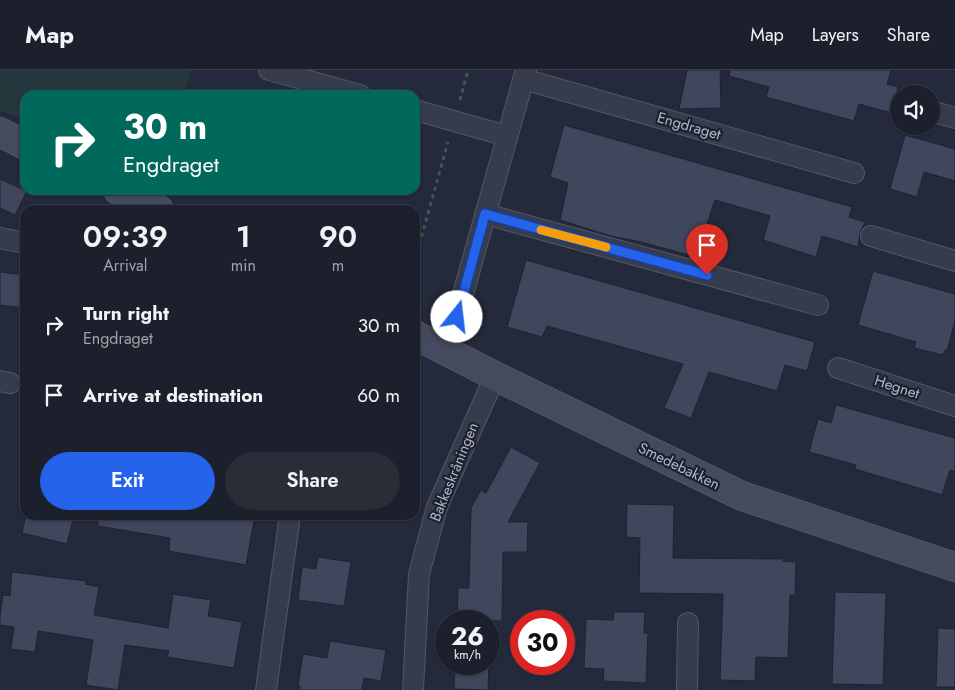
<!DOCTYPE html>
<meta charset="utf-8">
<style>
body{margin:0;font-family:Jost,sans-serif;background:#282d38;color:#f1f3f6;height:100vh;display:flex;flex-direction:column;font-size:19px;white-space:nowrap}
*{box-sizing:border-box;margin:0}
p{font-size:16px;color:#a0a3a9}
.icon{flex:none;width:28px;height:28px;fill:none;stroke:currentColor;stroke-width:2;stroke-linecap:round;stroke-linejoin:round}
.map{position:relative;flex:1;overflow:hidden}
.details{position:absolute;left:20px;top:135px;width:400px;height:315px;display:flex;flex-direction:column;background:#1b202c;border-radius:15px;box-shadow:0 1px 4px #0004,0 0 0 1px #393e48}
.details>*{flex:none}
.banner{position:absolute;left:20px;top:20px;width:400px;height:105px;border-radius:15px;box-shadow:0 1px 4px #0004,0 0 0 1px #393e48;background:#00695c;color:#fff;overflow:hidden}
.fabs{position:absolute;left:890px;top:15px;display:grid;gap:10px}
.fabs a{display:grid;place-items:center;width:50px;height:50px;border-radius:50%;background:#1b202c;box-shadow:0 1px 4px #0004,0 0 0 1px #393e48;font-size:25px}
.speed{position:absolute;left:435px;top:540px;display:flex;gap:10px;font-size:25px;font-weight:700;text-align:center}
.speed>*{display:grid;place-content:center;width:65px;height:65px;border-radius:50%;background:#1b202c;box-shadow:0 1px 4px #0004,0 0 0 1px #393e48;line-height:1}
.speed small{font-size:12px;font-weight:400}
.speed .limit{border:8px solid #d22;background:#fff;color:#111}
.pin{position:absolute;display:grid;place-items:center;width:42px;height:42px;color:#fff;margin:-51px -21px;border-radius:50% 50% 50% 0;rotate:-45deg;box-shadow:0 0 5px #0007}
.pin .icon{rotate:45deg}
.me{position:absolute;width:55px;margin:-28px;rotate:16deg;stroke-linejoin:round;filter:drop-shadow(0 0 4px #0008)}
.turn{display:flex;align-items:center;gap:18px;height:105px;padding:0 20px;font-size:22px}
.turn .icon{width:65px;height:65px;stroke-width:2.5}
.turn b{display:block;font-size:35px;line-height:42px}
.eta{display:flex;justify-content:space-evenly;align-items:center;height:85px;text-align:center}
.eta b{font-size:30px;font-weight:600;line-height:35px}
.cta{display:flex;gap:10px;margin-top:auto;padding:10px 20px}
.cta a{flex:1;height:58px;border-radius:30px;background:#2563eb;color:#fff;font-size:20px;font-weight:600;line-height:58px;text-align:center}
.cta a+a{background:#282d38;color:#f1f3f6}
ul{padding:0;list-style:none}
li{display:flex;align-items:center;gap:15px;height:70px;padding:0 20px}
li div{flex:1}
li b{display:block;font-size:19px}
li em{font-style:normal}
header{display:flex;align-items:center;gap:30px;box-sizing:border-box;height:70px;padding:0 25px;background:#1b202c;border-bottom:1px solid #393e48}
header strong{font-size:24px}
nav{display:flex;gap:28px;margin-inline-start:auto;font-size:18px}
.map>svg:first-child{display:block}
.green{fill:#25363c}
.building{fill:#40465b;stroke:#1e2332}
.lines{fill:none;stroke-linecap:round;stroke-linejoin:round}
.street-casing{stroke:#525766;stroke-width:22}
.secondary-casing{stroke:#525766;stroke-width:30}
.path{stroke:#43535a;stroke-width:3;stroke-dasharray:4 4;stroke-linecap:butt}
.street{stroke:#373c4c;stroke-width:20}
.secondary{stroke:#454a5e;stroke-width:28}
.route-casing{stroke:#184099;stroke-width:12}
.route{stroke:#2563eb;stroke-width:9}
.slow{stroke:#f59e0b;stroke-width:9}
.labels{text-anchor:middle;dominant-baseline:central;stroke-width:4.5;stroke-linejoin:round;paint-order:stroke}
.street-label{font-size:15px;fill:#b3b7c7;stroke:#1c2130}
</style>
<header>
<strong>Map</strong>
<nav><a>Map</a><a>Layers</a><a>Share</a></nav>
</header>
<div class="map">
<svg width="955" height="620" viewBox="0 0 955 620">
<rect width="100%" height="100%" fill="#242a3b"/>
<!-- green -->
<path class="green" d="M 0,0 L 191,0 L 183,25 L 25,25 L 25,51 L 0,40 Z"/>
<!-- building -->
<path class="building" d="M 687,0 L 720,0 L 721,38 L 679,39 Z
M 730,0 L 891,0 L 887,14 L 898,17 L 891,43 L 859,34 L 854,51 L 766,27 L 769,17 L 729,6 Z
M 564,55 L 852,137 L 849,147 L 865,152 L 860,163 L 858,177 L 822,166 L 816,187 L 763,170 L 770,146 L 715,130 L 696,187 L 641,172 L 611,166 L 560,150 L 568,113 L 550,107 Z
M 905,65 L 955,79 L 955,111 L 924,102 L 917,127 L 890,119 Z
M 0,109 L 27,121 L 15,145 L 0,138 Z
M 526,190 L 815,272 L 807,301 L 785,295 L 777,321 L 709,302 L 691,348 L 664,338 L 683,294 L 547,256 L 542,267 L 507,257 Z
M 873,201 L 955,224 L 955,251 L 947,281 L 945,280 L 943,285 L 914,278 L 916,272 L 858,255 Z
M 0,202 L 25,205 L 25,238 L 0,235 Z
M 836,335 L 955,368 L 955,402 L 950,400 L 942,425 L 855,399 L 856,395 L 809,382 L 818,349 L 831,353 Z
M 511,377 L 540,393 L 508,452 L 528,452 L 527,482 L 503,482 L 502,551 L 457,551 L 458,518 L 469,518 L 471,438 L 481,420 L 486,423 Z
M 627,434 L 674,435 L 673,488 L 783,489 L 783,491 L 796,492 L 795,525 L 790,525 L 788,588 L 756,587 L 755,611 L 720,610 L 723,524 L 639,523 L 640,468 L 626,467 Z
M 26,445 L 74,445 L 67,474 L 22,463 Z
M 98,445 L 255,445 L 246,495 L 169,481 L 170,468 L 98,456 Z
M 318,487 L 351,492 L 344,536 L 298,530 L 302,497 L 316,499 Z
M 12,502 L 86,511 L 85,514 L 99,517 L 94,545 L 168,558 L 173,524 L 211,530 L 208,546 L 242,552 L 234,598 L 167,587 L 169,581 L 125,575 L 118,620 L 86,615 L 93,570 L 38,561 L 35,582 L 11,579 L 14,557 L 0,555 L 0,546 L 3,525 L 10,526 Z
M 835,522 L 886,523 L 883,615 L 832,614 Z
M 614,542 L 645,542 L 644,563 L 648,563 L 646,613 L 603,611 L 604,599 L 584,598 L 586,549 L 613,550 Z
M 938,558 L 955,559 L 955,617 L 936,617 Z
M 330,571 L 386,580 L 381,611 L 364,608 L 362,620 L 299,620 L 300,616 L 298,616 L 303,584 L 327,588 Z
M 455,594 L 489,594 L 488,620 L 454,619 Z"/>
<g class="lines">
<defs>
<path id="street" d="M 269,0 L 360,25
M 523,9 L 854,103
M 415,40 L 507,66
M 931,41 L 955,48
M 485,144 L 818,235
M 871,166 L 955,191
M 0,168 L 25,173
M 447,281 L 526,0
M 838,298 L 955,336
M 0,311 L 10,313
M 266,620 L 290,445
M 413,620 L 419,504 L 437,437 L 495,306
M 687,620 L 688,553"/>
<path id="secondary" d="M 0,62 L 25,75
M 118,120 L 159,140
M 415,265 L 495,306 L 742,426 L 955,497"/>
</defs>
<!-- street casing -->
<use href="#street" class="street-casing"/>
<!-- secondary casing -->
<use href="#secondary" class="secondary-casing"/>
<!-- path -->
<path class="path" d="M 460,30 L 468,0
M 415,190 L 448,72"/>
<!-- street -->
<use href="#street" class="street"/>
<!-- secondary -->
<use href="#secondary" class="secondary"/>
</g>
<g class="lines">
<defs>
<path id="route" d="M 457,247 L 485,144 L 707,205"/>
</defs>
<!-- route casing -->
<use href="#route" class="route-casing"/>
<!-- route -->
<use href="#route" class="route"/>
<!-- slow -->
<path class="slow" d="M 541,160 L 606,177"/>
</g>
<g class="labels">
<!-- street labels -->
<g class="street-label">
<text transform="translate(689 56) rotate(16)">Engdraget</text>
<text transform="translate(897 317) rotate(18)">Hegnet</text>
<text transform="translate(679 396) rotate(26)">Smedebakken</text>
<text transform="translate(454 402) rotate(-68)">Bakkeskråningen</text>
</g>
</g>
</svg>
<div class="fabs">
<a><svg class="icon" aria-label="sound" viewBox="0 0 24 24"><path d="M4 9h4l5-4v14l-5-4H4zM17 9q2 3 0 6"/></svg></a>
</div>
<div class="speed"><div>26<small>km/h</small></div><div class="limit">30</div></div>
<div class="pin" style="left:707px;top:205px;background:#d93025"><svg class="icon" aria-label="arrive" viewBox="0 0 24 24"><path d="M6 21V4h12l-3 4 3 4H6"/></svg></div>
<svg class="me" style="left:457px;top:247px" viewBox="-20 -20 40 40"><circle r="19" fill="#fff"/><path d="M0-13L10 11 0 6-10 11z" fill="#2563eb"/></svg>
<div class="banner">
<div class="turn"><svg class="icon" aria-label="right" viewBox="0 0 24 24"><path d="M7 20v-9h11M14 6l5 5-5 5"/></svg><div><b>30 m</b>Engdraget</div></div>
</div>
<section class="details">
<div class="eta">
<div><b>09:39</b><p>Arrival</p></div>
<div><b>1</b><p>min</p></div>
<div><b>90</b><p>m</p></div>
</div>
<ul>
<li><svg class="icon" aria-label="right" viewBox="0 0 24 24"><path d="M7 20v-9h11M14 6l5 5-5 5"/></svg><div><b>Turn right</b><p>Engdraget</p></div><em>30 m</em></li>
<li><svg class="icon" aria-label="arrive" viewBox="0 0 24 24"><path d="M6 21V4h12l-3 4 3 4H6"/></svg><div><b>Arrive at destination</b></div><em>60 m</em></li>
</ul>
<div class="cta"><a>Exit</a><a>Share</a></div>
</section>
</div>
